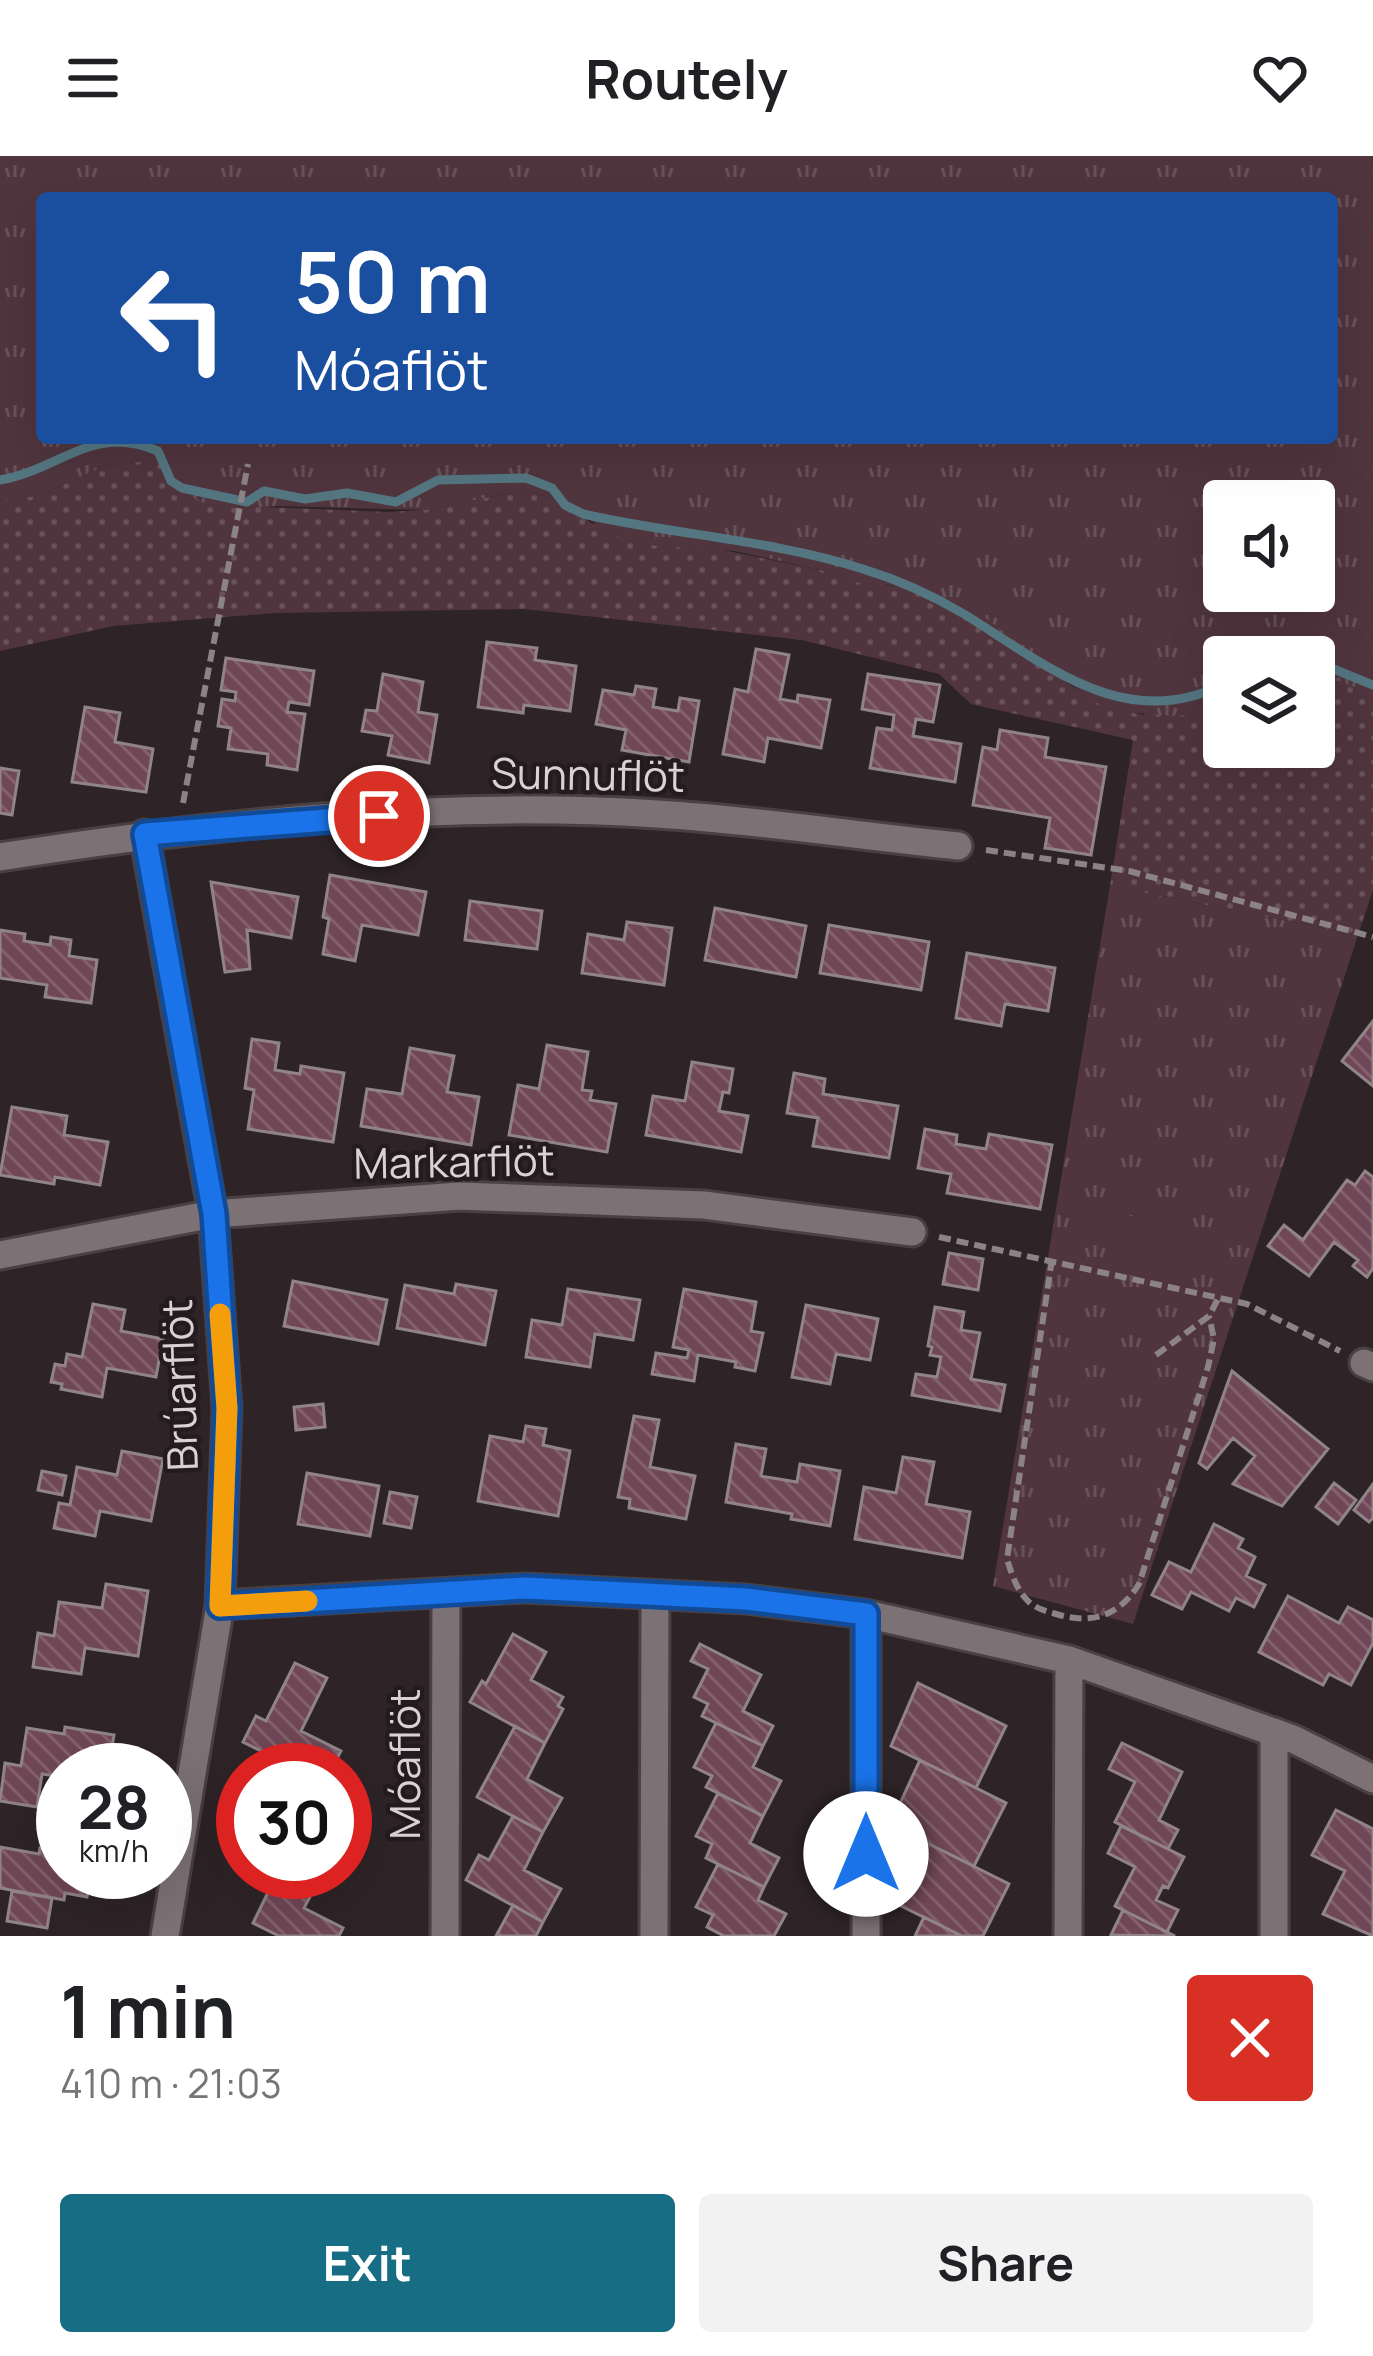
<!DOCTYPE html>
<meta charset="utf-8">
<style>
body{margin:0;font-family:Manrope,sans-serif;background:#f2f2f2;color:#202124;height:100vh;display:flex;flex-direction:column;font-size:45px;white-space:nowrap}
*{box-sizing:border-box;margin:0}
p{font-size:39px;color:#757577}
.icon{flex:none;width:66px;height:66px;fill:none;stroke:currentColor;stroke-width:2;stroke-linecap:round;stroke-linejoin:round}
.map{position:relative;height:1780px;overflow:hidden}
.side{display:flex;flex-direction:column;background:#fff;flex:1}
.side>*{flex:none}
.top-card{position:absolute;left:36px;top:36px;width:1302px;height:252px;border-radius:12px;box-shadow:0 12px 48px #0002;background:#1a4fa0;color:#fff;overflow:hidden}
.tools{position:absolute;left:1203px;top:324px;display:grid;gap:24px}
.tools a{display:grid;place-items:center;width:132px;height:132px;border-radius:12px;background:#fff;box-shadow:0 12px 48px #0002;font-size:60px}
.speed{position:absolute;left:36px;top:1587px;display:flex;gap:24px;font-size:60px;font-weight:700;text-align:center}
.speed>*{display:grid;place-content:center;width:156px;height:156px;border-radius:50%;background:#fff;box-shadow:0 12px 48px #0002;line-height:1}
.speed small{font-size:30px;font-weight:400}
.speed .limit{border:18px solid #d22;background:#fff;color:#111}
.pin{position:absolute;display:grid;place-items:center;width:102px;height:102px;color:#fff;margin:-51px;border:6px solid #fff;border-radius:50%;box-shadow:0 3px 12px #0007}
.me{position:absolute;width:132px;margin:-66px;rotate:0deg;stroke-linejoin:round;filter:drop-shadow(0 0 9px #0008)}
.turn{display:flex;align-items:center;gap:42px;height:252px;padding:0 60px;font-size:54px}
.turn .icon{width:156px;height:156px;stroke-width:2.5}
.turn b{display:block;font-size:84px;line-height:102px}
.round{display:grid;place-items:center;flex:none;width:126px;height:126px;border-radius:12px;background:#f2f2f2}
.overview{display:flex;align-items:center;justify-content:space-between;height:204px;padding:0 60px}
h1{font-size:72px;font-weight:700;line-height:90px}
.cta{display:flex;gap:24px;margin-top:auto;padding:24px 60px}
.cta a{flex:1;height:138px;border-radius:12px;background:#166d84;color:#fff;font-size:48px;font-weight:700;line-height:138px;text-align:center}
.cta a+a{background:#f2f2f2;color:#202124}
header{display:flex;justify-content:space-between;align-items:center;height:156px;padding:0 60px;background:#fff;font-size:54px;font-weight:700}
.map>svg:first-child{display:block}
.grass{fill:url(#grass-dots)}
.park{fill:url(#park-tufts);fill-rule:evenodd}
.pitch{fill:#50353e}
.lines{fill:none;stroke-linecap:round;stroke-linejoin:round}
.stream{stroke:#547681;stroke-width:9}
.building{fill:url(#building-back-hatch);stroke:#908488;stroke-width:3}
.minor-casing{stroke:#494043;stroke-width:33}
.path{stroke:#8b8385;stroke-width:6;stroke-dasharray:12 6;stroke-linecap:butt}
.minor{stroke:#7c7175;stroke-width:27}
.route-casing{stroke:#114b97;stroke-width:30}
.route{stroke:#1a73e8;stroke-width:21}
.slow{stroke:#f59e0b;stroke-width:21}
.labels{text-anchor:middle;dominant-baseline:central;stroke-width:9;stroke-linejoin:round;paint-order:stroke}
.street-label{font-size:42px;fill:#d9d2d4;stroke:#241b1e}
</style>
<header><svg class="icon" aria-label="menu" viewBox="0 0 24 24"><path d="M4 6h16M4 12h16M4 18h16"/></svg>Routely<svg class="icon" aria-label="heart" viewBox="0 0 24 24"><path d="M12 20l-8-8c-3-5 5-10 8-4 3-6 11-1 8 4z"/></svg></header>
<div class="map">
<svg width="1373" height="1780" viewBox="0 0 1373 1780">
<defs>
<pattern id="grass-dots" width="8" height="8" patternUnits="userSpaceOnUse" patternTransform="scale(3)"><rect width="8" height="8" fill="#50353e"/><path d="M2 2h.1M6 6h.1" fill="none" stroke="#695159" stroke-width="1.8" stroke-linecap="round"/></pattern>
<pattern id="park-tufts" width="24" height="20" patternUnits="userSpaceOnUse" patternTransform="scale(3)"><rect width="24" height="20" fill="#50353e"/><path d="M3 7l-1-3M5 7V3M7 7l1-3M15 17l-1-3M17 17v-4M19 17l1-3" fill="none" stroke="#695159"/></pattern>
<pattern id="building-back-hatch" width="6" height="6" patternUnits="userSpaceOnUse" patternTransform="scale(3)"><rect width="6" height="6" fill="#704756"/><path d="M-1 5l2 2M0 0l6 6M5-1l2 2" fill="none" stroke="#84616d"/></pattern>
</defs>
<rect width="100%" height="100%" fill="#2e2427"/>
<!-- grass -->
<path class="grass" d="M 144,305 L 177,323 L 188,339 L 265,351 L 388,356 L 424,354 L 525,334 L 562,345 L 591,367 L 825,415 C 848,427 864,426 889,429 C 916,433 955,443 979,456 C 1039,490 1066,549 1144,559 L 1224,502 L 1224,591 L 1314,591 L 1314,501 L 1373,467 L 1373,734 L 1358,779 L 1110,730 L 1133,584 L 971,548 L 939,518 L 802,484 L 524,453 L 276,457 L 113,470 L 0,495 L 0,345 L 41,339 L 104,310 Z"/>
<!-- park -->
<path class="park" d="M 0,0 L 1373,0 L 1373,539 L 1314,514 L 1314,501 L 1224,501 L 1224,555 L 1177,560 L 1119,556 L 1094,546 L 978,456 L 892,429 L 847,426 L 825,415 L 735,395 L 647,389 L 613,379 L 562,345 L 525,334 L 424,354 L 278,350 L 216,353 L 188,339 L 177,323 L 144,305 L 104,310 L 41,339 L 0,345 ZM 42,42 L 1332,42 L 1332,282 L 42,282 ZM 1224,345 L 1314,345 L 1314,435 L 1224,435 Z
M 1110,730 L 1358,779 L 1133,1468 L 993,1430 Z"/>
<!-- pitch -->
<path class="pitch" d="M 1116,1057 L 1194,1073 L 1185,1113 L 1108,1098 Z"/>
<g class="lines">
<!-- stream -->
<path class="stream" d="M 0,324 C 60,314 92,267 158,295 L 171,325 L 182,332 L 247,346 L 264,335 L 305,343 L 347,337 L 396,346 L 438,324 L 526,322 L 552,332 L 565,349 L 583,358 C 675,379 773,384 863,413 C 899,424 932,439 964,458 C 1045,508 1125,578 1224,528
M 1314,505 L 1373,529"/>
</g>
<!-- building -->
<path class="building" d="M 487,486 L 537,492 L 535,504 L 576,510 L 570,555 L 524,549 L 523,557 L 478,551 Z
M 756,493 L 789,499 L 780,543 L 797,546 L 798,539 L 830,544 L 821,592 L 768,582 L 764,606 L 723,598 L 735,533 L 748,536 Z
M 226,502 L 314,515 L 309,549 L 289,546 L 287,556 L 305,558 L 297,614 L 267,609 L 268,598 L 228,593 L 231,572 L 218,570 L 222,543 L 235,545 L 236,536 L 221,534 Z
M 383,518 L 423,526 L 418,556 L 437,559 L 429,607 L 388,599 L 392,580 L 362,575 L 366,554 L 377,555 Z
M 868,518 L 940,529 L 933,566 L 916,563 L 913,580 L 961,588 L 955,626 L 870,612 L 877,572 L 892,574 L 894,559 L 862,553 Z
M 636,530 L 656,533 L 653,551 L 678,555 L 680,542 L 699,545 L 689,606 L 622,594 L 626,574 L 596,568 L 603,534 L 634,539 Z
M 85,551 L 120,557 L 115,586 L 153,593 L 146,636 L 72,626 Z
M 1000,574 L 1048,582 L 1045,601 L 1106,611 L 1091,699 L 1045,692 L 1050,662 L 973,649 L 983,591 L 997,594 Z
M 0,612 L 19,615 L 12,659 L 0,657 Z
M 330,719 L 426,736 L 418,779 L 362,769 L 355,805 L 323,798 L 329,763 L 323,761 Z
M 211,726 L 298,741 L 291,782 L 247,774 L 250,813 L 225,816 Z
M 470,745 L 542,755 L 537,793 L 465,784 Z
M 715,752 L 806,770 L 796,821 L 705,804 Z
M 627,766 L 672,772 L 664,829 L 582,817 L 588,778 L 624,784 Z
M 829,769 L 929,786 L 921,834 L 820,817 Z
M 0,774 L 25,778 L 24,785 L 50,789 L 51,781 L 71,784 L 69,800 L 97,804 L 91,847 L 45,841 L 47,829 L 0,822 Z
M 967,797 L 1055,812 L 1048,855 L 1005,848 L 1001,870 L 956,862 Z
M 1373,865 L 1373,930 L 1342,905 Z
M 252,883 L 279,887 L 275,914 L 300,918 L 301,910 L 344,917 L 333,986 L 248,973 L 254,934 L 245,932 Z
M 547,889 L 588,896 L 582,934 L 592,935 L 590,944 L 616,948 L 607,996 L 509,979 L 518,929 L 539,933 Z
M 410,892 L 454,900 L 447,936 L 479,941 L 471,989 L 361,970 L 367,933 L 402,938 Z
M 692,906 L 733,913 L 729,937 L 723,936 L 719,955 L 748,960 L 741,996 L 646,979 L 653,940 L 685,945 Z
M 794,917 L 825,923 L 823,938 L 898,950 L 889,1002 L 813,990 L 818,962 L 787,957 Z
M 12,951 L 67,960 L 64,979 L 108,986 L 100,1029 L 55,1021 L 54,1028 L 0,1019 Z
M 925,973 L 957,979 L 956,988 L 986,993 L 989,978 L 1052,989 L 1040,1053 L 947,1037 L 951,1018 L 918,1012 Z
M 1365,1015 L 1373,1021 L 1373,1112 L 1367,1121 L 1353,1110 L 1358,1104 L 1334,1086 L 1309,1120 L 1268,1090 L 1284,1069 L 1303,1084 L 1347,1024 L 1355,1029 Z
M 949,1097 L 983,1103 L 978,1134 L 943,1128 Z
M 293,1125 L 387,1144 L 378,1188 L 284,1170 Z
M 456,1128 L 496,1135 L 485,1189 L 397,1172 L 405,1129 L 454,1138 Z
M 568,1133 L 640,1144 L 633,1184 L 595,1178 L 590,1211 L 526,1201 L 532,1164 L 562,1169 Z
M 684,1133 L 756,1146 L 751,1175 L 763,1177 L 755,1215 L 735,1211 L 736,1206 L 698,1199 L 694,1225 L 652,1218 L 656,1197 L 687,1202 L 689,1194 L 673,1191 Z
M 93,1148 L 125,1154 L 121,1175 L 163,1183 L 156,1221 L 107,1212 L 102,1241 L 61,1233 L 62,1228 L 51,1226 L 55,1208 L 65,1210 L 67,1198 L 82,1201 Z
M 806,1149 L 878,1163 L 870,1204 L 836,1198 L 830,1228 L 792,1221 Z
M 935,1151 L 964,1156 L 961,1174 L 980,1177 L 971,1223 L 1005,1229 L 1000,1255 L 912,1239 L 916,1218 L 937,1221 L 941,1201 L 930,1199 L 932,1191 L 928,1190 Z
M 1232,1215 L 1328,1293 L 1282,1350 L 1233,1328 L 1255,1300 L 1233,1282 L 1207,1313 L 1199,1307 Z
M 323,1248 L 325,1271 L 296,1274 L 294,1251 Z
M 634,1260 L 659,1264 L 650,1311 L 695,1320 L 686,1363 L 629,1352 L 630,1343 L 618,1341 Z
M 526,1270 L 546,1273 L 543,1289 L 570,1295 L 558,1360 L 478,1345 L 490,1280 L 523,1286 Z
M 736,1288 L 766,1293 L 761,1320 L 797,1326 L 800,1308 L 840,1315 L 830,1370 L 791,1363 L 792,1358 L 726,1346 Z
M 122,1295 L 163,1303 L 151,1365 L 100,1355 L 95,1380 L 54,1372 L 59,1347 L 70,1349 L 77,1311 L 117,1319 Z
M 903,1301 L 934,1306 L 926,1348 L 970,1356 L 962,1402 L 855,1383 L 864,1331 L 896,1337 Z
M 42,1315 L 66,1320 L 62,1339 L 38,1334 Z
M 307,1317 L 379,1330 L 370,1380 L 298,1368 Z
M 1334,1327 L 1356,1344 L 1338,1368 L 1316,1351 Z
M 1373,1328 L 1373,1362 L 1369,1366 L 1354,1354 Z
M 390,1336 L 417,1341 L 411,1372 L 384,1367 Z
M 1214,1368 L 1243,1383 L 1238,1392 L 1255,1401 L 1246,1420 L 1265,1429 L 1254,1451 L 1236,1442 L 1229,1455 L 1191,1436 L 1182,1453 L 1152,1439 L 1169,1406 L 1191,1416 Z
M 106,1428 L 148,1435 L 138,1500 L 85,1492 L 81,1518 L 33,1511 L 38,1477 L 54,1480 L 59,1446 L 102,1452 Z
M 1288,1440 L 1339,1467 L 1348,1451 L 1373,1464 L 1373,1487 L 1351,1529 L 1329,1518 L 1323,1529 L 1259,1496 Z
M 513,1478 L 546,1496 L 531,1524 L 563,1541 L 558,1550 L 563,1553 L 545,1587 L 470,1546 L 482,1525 L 486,1528 Z
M 700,1488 L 761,1519 L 743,1555 L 773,1570 L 763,1590 L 702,1560 L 708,1548 L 694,1541 L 708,1513 L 691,1505 Z
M 295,1507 L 327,1522 L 301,1575 L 341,1595 L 331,1614 L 299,1614 L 243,1586 L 256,1560 L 266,1565 Z
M 918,1527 L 1006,1570 L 976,1632 L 891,1590 Z
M 716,1567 L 763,1590 L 753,1611 L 781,1625 L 763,1660 L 706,1631 L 712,1620 L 694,1611 Z
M 515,1570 L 545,1587 L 527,1623 L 562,1642 L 543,1676 L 477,1641 Z
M 65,1571 L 114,1579 L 108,1614 L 63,1614 L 63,1629 L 55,1628 L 56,1620 L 42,1618 L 37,1651 L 0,1645 L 5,1607 L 21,1610 L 27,1572 L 64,1578 Z
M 1122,1587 L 1182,1616 L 1159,1664 L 1178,1674 L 1168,1693 L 1115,1666 L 1135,1626 L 1109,1613 Z
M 920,1604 L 1006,1647 L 974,1710 L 890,1669 Z
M 718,1637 L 763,1660 L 750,1687 L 779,1702 L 764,1731 L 706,1702 L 712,1688 L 696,1680 Z
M 1336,1654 L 1373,1673 L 1373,1780 L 1323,1758 L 1345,1715 L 1312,1699 Z
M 513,1660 L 543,1676 L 524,1714 L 561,1733 L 543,1766 L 466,1724 L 479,1699 L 489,1704 Z
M 1121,1670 L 1184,1701 L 1168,1732 L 1163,1730 L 1156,1744 L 1178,1754 L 1167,1776 L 1115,1750 L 1135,1711 L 1108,1697 Z
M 921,1684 L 1009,1728 L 983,1780 L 962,1780 L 891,1745 Z
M 0,1691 L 39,1698 L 40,1692 L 63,1696 L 63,1716 L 91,1716 L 87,1741 L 65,1737 L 64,1744 L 0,1732 Z
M 718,1708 L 764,1731 L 758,1744 L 786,1758 L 774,1780 L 724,1780 L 707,1771 L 713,1759 L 696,1751 Z
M 278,1716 L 323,1716 L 304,1752 L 343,1772 L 339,1780 L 279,1780 L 253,1767 Z
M 12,1735 L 52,1742 L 47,1772 L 7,1765 Z
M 513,1749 L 543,1766 L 536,1780 L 496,1780 Z
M 1123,1754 L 1175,1780 L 1111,1779 Z
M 924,1761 L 962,1780 L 915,1780 Z"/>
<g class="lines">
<defs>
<path id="minor" d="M 144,678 L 213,1058 L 227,1252 L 220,1449 L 165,1780
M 0,701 C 216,667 439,644 657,658 C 758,664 858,680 958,690
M 0,1099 L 213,1058 L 459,1040 L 704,1049 L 912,1076
M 1364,1207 L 1373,1211
M 220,1449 L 525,1432 L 746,1443 L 866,1458 L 1069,1504 L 1293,1583 L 1373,1623
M 445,1780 L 446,1437
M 654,1780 L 655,1439
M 866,1780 L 866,1458
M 1068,1780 L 1069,1504
M 1274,1780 L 1274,1576"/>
</defs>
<!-- minor casing -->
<use href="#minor" class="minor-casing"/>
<!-- path -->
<path class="path" d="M 183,647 L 248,308
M 986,694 L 1129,715 L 1373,781
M 939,1081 L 1247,1148 L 1340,1195
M 1052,1103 L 1007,1403 C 1012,1419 1017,1435 1029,1446 C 1037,1453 1046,1455 1056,1458 C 1092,1469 1119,1460 1139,1428 L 1208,1211 L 1214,1183 L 1209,1160
M 1156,1199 L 1209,1160 L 1219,1141"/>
<!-- minor -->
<use href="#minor" class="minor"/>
</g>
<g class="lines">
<defs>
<path id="route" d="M 379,660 L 145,678 L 214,1058 L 227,1252 L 220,1450 L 525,1432 L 746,1443 L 866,1458 L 866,1698"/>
</defs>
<!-- route casing -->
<use href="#route" class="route-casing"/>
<!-- route -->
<use href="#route" class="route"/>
<!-- slow -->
<path class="slow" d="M 220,1158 L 227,1252 L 220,1450 L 307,1445"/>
</g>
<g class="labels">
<!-- street labels -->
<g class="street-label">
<text transform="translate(588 618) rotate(1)">Sunnuflöt</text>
<text transform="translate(454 1005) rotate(-1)">Markarflöt</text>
<text transform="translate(179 1229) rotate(-92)">Brúarflöt</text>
<text transform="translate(404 1608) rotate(-90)">Móaflöt</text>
</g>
</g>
</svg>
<div class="tools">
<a><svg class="icon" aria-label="sound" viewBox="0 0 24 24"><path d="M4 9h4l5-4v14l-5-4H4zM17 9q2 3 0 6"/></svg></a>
<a><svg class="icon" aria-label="layers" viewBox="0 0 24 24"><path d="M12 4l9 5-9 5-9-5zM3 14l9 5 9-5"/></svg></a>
</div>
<div class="speed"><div>28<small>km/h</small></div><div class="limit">30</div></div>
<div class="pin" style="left:379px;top:660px;background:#d93025"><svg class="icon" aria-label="arrive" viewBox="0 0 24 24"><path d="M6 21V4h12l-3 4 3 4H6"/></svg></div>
<svg class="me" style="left:866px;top:1698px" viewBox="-20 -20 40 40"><circle r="19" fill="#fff"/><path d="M0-13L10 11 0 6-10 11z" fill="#1a73e8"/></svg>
<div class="top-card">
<div class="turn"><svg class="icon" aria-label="left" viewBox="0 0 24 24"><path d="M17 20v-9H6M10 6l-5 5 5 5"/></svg><div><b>50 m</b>Móaflöt</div></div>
</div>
</div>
<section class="side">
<div class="overview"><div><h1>1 min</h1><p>410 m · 21:03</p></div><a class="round" style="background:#d93025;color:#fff"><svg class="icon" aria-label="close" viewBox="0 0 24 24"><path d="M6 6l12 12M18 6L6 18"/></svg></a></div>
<div class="cta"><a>Exit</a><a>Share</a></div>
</section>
